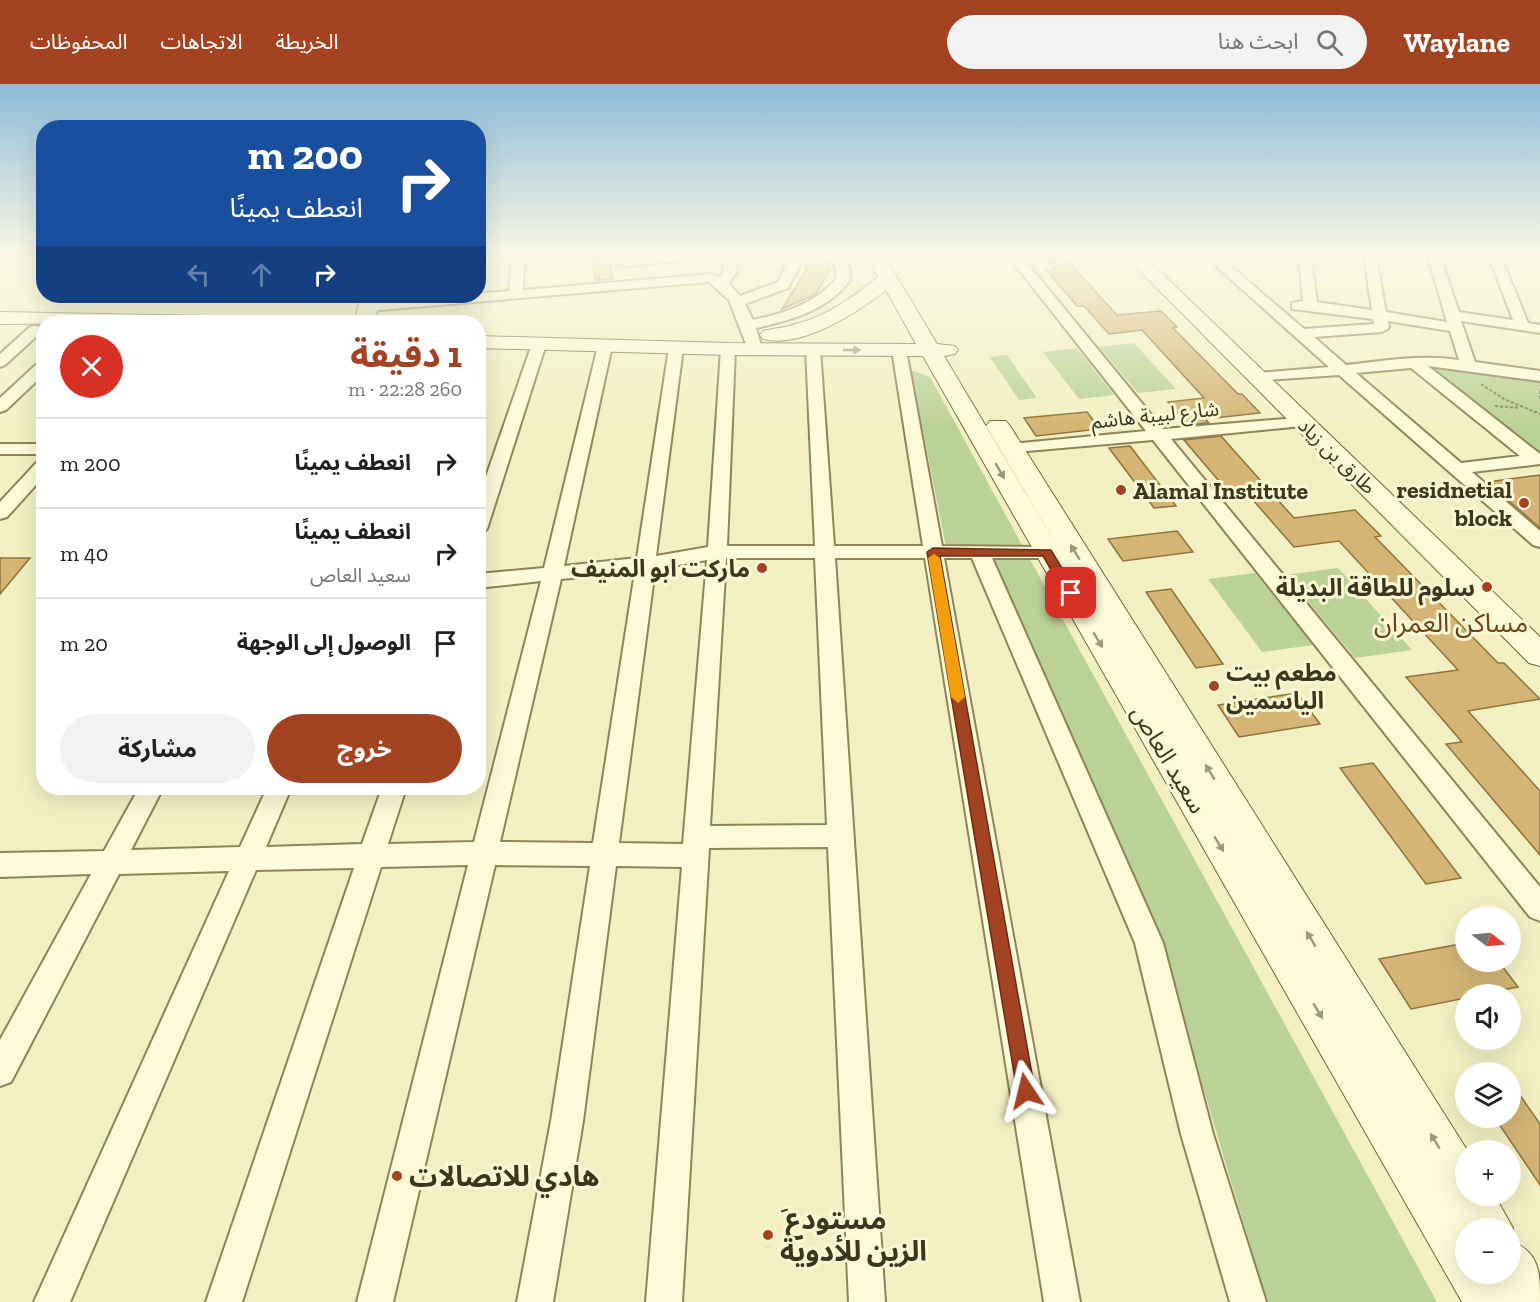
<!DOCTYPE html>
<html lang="ar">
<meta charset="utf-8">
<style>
body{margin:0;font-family:"Zilla Slab","Noto Sans Arabic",serif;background:#f2f2f2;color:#202124;direction:rtl;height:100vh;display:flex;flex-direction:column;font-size:22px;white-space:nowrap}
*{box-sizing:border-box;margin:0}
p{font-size:20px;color:#757577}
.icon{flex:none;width:33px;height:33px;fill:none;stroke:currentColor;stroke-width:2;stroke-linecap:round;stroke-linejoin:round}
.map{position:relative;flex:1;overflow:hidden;direction:ltr}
.details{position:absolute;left:36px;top:231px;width:450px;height:480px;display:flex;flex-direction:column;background:#fff;border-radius:24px;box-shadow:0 6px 24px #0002;direction:rtl}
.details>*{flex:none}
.hud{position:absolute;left:36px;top:36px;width:450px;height:183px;border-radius:24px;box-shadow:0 6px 24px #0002;direction:rtl;background:#1a4fa0;color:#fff;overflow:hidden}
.needle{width:39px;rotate:106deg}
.buttons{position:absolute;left:1455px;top:822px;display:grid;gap:12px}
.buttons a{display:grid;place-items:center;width:66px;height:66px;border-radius:50%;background:#fff;box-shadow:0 6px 24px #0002;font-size:30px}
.pin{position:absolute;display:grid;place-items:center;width:51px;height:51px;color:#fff;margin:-26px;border-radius:12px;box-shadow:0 3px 9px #0006}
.me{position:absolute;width:66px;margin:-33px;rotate:350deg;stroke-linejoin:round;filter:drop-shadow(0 0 4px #0008)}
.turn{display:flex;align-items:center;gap:21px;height:126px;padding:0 24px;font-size:27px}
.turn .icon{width:78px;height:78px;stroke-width:2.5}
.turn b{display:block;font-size:42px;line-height:51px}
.lanes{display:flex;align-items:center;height:57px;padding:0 24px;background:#0003;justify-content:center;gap:30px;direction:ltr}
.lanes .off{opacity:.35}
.round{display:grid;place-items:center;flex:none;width:63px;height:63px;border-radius:32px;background:#f2f2f2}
.overview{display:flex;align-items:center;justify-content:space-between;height:102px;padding:0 24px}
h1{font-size:36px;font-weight:700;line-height:45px;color:#a34322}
.cta{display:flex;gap:12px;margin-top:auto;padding:12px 24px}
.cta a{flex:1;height:69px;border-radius:36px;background:#a34322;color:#fff;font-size:24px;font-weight:700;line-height:69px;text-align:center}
.cta a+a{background:#f2f2f2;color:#202124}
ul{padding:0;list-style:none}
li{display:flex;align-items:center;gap:18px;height:90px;padding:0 24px;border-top:2px solid #e0e0e0}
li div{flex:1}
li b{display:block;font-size:22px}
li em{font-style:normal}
header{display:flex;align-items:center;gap:36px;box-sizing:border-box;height:84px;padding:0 30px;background:#a34322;color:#fff}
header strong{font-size:28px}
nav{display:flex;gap:33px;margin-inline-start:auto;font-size:21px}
.search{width:420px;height:54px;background:#f2f2f2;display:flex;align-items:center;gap:15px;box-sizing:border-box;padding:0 21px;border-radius:33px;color:#757577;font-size:22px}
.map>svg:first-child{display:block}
.green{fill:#bbd296}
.building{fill:#d4b576;stroke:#90733b;stroke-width:1.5}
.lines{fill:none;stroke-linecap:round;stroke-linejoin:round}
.street-casing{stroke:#8f8358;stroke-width:4}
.secondary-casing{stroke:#70643b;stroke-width:2}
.path{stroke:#8f8358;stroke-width:2;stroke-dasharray:3 2;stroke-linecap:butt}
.street{fill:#fcfad8;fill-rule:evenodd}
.secondary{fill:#fcfad8;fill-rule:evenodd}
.oneway{fill:#9c987a}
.route{fill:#a34322;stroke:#6a2c16;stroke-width:1.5}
.slow{fill:#f59e0b}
.poi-dot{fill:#a34322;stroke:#f9f8d4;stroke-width:2}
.labels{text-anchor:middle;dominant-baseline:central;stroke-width:6;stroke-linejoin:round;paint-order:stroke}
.far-street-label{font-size:20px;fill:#3d351d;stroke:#f9f8d4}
.poi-label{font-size:24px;font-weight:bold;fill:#3d351d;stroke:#f9f8d4;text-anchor:end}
.street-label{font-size:24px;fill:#3d351d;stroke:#f9f8d4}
.neighbourhood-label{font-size:26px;fill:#6e4119;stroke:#f9f8d4}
.near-poi-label{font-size:28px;font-weight:bold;fill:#3d351d;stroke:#f9f8d4;text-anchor:start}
</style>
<header>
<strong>Waylane</strong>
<div class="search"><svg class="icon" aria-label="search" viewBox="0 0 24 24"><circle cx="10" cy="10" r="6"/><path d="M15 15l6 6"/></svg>ابحث هنا</div>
<nav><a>الخريطة</a><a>الاتجاهات</a><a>المحفوظات</a></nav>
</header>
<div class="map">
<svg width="1540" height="1218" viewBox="0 0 1540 1218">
<rect width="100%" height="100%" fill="#f2f0c3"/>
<!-- green -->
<path class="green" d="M 1134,259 L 1176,305 L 1138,309 L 1099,263 Z
M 1077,264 L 1114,311 L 1079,315 L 1043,268 Z
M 1007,271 L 1037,314 L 1019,316 L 990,273 Z
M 1424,280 L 1540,292 L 1540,370 L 1539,370 Z
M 911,286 L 930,293 L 1437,1218 L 1267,1218 L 1159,856 L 980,462 L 946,463 Z
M 1338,484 L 1412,566 L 1355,574 L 1286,491 Z
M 1255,489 L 1313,561 L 1262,568 L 1208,495 Z"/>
<!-- building -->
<path class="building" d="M 592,173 L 609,173 L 613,195 L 595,196 Z
M 801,173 L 825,173 L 830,186 L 816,210 L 782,225 L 807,185 Z
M 1044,173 L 1064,173 L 1117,231 L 1161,227 L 1177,243 L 1173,244 L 1238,310 L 1242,310 L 1260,329 L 1205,335 L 1209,339 L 1188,341 L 1168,318 L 1204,314 L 1142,246 L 1109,250 L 1084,222 L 1077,222 L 1046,186 L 1055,185 Z
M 1087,328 L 1100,345 L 1036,352 L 1024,334 Z
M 1221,352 L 1294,434 L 1355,426 L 1381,452 L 1375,453 L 1498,579 L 1504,579 L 1540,615 L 1468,627 L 1540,707 L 1540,771 L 1446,660 L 1462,658 L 1406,593 L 1458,586 L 1339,457 L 1294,463 L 1252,415 L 1236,417 L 1184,356 Z
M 1130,362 L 1176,422 L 1154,424 L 1109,364 Z
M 1540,391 L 1540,444 L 1487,398 Z
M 1177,447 L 1193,468 L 1123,477 L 1108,455 Z
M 0,474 L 30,474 L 0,510 Z
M 1171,505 L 1223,580 L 1196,584 L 1146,508 Z
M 1297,609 L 1320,640 L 1239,653 L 1218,621 Z
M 1373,679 L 1461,794 L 1426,800 L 1340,684 Z
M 1466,859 L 1466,878 L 1499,878 L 1518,903 L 1482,910 L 1466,910 L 1466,914 L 1411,925 L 1379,875 Z
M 1510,997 L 1540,1040 L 1540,1101 L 1495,1034 L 1510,1034 Z"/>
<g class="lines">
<defs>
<path id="street" d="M 512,173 L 524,173 L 523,206 L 712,190 L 720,193 L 724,184 L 723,173 L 735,173 L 737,187 L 729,200 L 740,212 L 778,198 L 786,181 L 783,173 L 795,173 L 800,181 L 788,204 L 745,220 L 753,236 C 785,229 814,220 836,195 L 836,185 L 830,173 L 842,173 L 850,185 L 850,196 C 827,227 791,236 756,244 L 762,265 L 755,269 L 748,265 L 729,216 L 709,198 L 368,227 L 361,223 L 368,219 L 509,207 Z
M 637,173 L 686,173 L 680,177 L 624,182 L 617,178 L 619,175 Z
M 1009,173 L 1022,173 L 1163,345 L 1308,333 L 1310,337 L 1308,341 L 1302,342 L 1171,355 L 1540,803 L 1540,837 L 1530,833 L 1153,356 L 1006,369 L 1003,365 L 1012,360 L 1146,347 Z
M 1206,173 L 1220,173 L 1304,245 L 1374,240 L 1373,235 L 1292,225 L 1292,219 L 1303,217 L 1299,173 L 1311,173 L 1317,218 L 1372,226 L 1364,173 L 1376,173 L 1386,228 L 1447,238 L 1428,173 L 1440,173 L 1459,228 L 1513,236 L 1489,173 L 1501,173 L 1528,239 L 1540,241 L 1540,249 L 1461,237 L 1475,278 L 1540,287 L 1540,297 L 1428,282 L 1540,370 L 1540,380 L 1472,388 L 1540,447 L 1540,463 L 1533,461 L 1339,291 L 1251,297 L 1249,294 L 1251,291 L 1257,289 L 1329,283 ZM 1388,237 L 1450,247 L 1459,276 C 1421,270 1384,277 1346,281 L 1314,253 L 1382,248 L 1389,244 ZM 1411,284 L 1520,372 L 1461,379 L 1356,289 Z
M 35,242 L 40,243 L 42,246 L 40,249 L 5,281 L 0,283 L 0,270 L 30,243 Z
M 539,256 L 546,260 L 487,445 L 478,451 L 478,416 L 532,260 Z
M 605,258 L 612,262 L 564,482 L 637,474 L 669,264 L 676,260 L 683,264 L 656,472 L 708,463 L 721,265 L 728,261 L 735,265 L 727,462 L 815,462 L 806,265 L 813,261 L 820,265 L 834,462 L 923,462 L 892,266 L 899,262 L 906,266 L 942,462 L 1054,463 L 1057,468 L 1054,473 L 1047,474 L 992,474 L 1163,859 L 1213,1050 L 1266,1218 L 1230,1218 L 1181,1050 L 1135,859 L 972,474 L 944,474 L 1080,1218 L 1044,1218 L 925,474 L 835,474 L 885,1218 L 849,1218 L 828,763 L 709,764 L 682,1218 L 646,1218 L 682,783 L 616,782 L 583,1037 L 553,1218 L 517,1218 L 551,1037 L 590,782 L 495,781 L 393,1218 L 357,1218 L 468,781 L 381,783 L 242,1218 L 206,1218 L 354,784 L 256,786 L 70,1218 L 34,1218 L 229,787 L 119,790 L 11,998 L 0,1002 L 0,956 L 91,790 L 0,793 L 0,769 L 104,767 L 139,704 L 163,704 L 131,766 L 240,763 L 267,704 L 291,704 L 266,763 L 362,760 L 382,704 L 406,704 L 388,760 L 474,758 L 541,497 L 478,504 L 478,490 L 544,484 L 598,262 ZM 726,474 L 815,474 L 827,741 L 710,742 ZM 707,476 L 683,760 L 619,759 L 655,485 ZM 635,488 L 593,759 L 500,758 L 561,495 Z
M 44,277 L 44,290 L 6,326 L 0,328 L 0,314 L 39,278 Z
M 0,360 L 44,360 L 44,370 L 0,370 Z
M 44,376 L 44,392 L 7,433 L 0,435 L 0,418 L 38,377 Z"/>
<path id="secondary" d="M 867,173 L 885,173 L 937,260 L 955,262 L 958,266 L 955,270 L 944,272 L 1074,490 L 986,342 L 990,337 L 1006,337 L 1010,342 L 1467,1066 L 1466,1112 L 1495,1112 L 1513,1144 L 1510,1150 L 1510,1144 L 1466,1144 L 1466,1190 L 1510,1190 L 1510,1156 C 1540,1169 1540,1187 1540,1218 L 1462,1218 L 923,272 L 728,271 L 478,264 L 478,252 L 728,259 L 916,260 L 886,206 C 857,229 801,265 763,255 L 760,251 L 763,247 C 774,244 785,244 796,240 C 827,232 853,213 878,193 Z
M 1126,173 L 1145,173 L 1540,553 L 1540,582 L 1529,579 Z
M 365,212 L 386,212 L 378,220 L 375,238 L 355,238 L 359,218 Z
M 0,228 L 209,232 L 216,234 L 219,238 L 0,240 Z"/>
</defs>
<!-- street casing -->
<use href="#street" class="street-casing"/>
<!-- secondary casing -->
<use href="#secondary" class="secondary-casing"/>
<!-- path -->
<path class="path" d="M 1481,300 L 1504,315 L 1540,330
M 1540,307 L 1540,316
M 1495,322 L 1520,324"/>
<!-- street -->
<use href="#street" class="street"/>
<!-- secondary -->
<use href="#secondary" class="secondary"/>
</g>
<!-- one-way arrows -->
<defs><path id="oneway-solid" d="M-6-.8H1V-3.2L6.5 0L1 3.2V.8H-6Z" transform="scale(1.5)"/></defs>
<g class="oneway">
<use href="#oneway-solid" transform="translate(852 266)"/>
<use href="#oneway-solid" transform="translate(1000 387) rotate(60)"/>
<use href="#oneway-solid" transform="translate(1075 468) rotate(-121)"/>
<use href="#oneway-solid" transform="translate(1098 556) rotate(59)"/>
<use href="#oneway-solid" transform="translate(1210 688) rotate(-121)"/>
<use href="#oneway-solid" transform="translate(1219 760) rotate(59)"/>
<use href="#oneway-solid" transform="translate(1311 855) rotate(-121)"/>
<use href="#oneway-solid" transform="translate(1318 927) rotate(59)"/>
<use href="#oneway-solid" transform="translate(1435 1057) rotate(-121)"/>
</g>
<!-- sky -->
<linearGradient id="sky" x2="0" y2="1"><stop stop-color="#8dbbda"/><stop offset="0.5" stop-color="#f9f8e4"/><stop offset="1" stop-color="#f9f8e4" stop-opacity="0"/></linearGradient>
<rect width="1540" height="343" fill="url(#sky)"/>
<!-- route -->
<path class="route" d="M 933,464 L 1051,466 L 1077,509 L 1071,513 L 1066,512 L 1043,472 L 940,472 L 1035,1007 L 1033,1014 L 1026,1016 L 1019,1014 L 1017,1007 L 927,468 Z"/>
<!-- slow -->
<path class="slow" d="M 934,470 L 940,474 L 965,613 L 958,619 L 951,613 L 928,474 Z"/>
<!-- markers -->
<g class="poi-dot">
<circle cx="1121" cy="406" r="6"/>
<circle cx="1524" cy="419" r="6"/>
<circle cx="762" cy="484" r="6"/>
<circle cx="1487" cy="503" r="6"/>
<circle cx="1214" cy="602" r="6"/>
<circle cx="397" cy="1092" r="6"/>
<circle cx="768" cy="1151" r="6"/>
</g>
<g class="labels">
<!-- far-street labels -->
<g class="far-street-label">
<text transform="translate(1155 331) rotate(-6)">شارع لبيبة هاشم</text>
<text transform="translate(1337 372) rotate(44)">طارق بن زياد</text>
</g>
<!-- poi labels -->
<g class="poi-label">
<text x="1512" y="405">residnetial<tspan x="1512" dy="28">block</tspan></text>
<text x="1133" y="406" text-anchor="start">Alamal Institute</text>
<text x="750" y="484">ماركت ابو المنيف</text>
<text x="1475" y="503">سلوم للطاقة البديلة</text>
<text x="1226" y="588" text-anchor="start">مطعم بيت<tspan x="1226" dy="28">الياسمين</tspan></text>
</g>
<!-- street labels -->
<g class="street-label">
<text transform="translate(1169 675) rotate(59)">سعيد العاص</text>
</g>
<!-- neighbourhood labels -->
<g class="neighbourhood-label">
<text x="1451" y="539">مساكن العمران</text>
</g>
<!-- near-poi labels -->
<g class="near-poi-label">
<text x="409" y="1092">هادي للاتصالات</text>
<text x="780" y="1135">َ مستودع<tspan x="780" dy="32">الزين للأدوية</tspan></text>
</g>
</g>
</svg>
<div class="buttons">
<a><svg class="needle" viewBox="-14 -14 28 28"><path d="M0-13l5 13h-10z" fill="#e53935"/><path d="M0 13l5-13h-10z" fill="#757577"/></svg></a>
<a><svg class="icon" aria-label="sound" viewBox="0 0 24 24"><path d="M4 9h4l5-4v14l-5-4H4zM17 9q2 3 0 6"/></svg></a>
<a><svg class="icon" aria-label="layers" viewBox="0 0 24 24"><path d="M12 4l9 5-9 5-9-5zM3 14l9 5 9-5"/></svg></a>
<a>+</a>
<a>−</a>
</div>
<div class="pin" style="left:1071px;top:509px;background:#d93025"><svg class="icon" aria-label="arrive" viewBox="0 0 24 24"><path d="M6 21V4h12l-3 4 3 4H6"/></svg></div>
<svg class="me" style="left:1026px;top:1007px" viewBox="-20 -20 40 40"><path d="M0-17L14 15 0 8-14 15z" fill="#a34322" stroke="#fff" stroke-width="4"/></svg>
<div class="hud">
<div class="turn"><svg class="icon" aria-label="right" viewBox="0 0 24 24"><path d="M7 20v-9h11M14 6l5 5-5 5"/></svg><div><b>200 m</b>انعطف يمينًا</div></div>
<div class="lanes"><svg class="icon off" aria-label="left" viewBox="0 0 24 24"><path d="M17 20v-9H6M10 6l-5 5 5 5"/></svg><svg class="icon off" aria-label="ahead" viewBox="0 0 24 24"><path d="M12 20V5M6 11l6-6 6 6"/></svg><svg class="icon" aria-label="right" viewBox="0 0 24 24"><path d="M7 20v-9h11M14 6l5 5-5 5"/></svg></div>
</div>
<section class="details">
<div class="overview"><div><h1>1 دقيقة</h1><p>260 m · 22:28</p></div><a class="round" style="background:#d93025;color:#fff"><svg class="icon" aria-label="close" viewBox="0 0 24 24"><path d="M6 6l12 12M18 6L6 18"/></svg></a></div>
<ul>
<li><svg class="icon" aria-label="right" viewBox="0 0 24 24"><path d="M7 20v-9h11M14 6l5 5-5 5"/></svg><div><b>انعطف يمينًا</b></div><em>200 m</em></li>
<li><svg class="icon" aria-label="right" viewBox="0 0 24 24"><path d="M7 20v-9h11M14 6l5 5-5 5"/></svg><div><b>انعطف يمينًا</b><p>سعيد العاص</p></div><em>40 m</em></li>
<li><svg class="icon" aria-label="arrive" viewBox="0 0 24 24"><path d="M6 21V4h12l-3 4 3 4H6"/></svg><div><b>الوصول إلى الوجهة</b></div><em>20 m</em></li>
</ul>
<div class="cta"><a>خروج</a><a>مشاركة</a></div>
</section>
</div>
